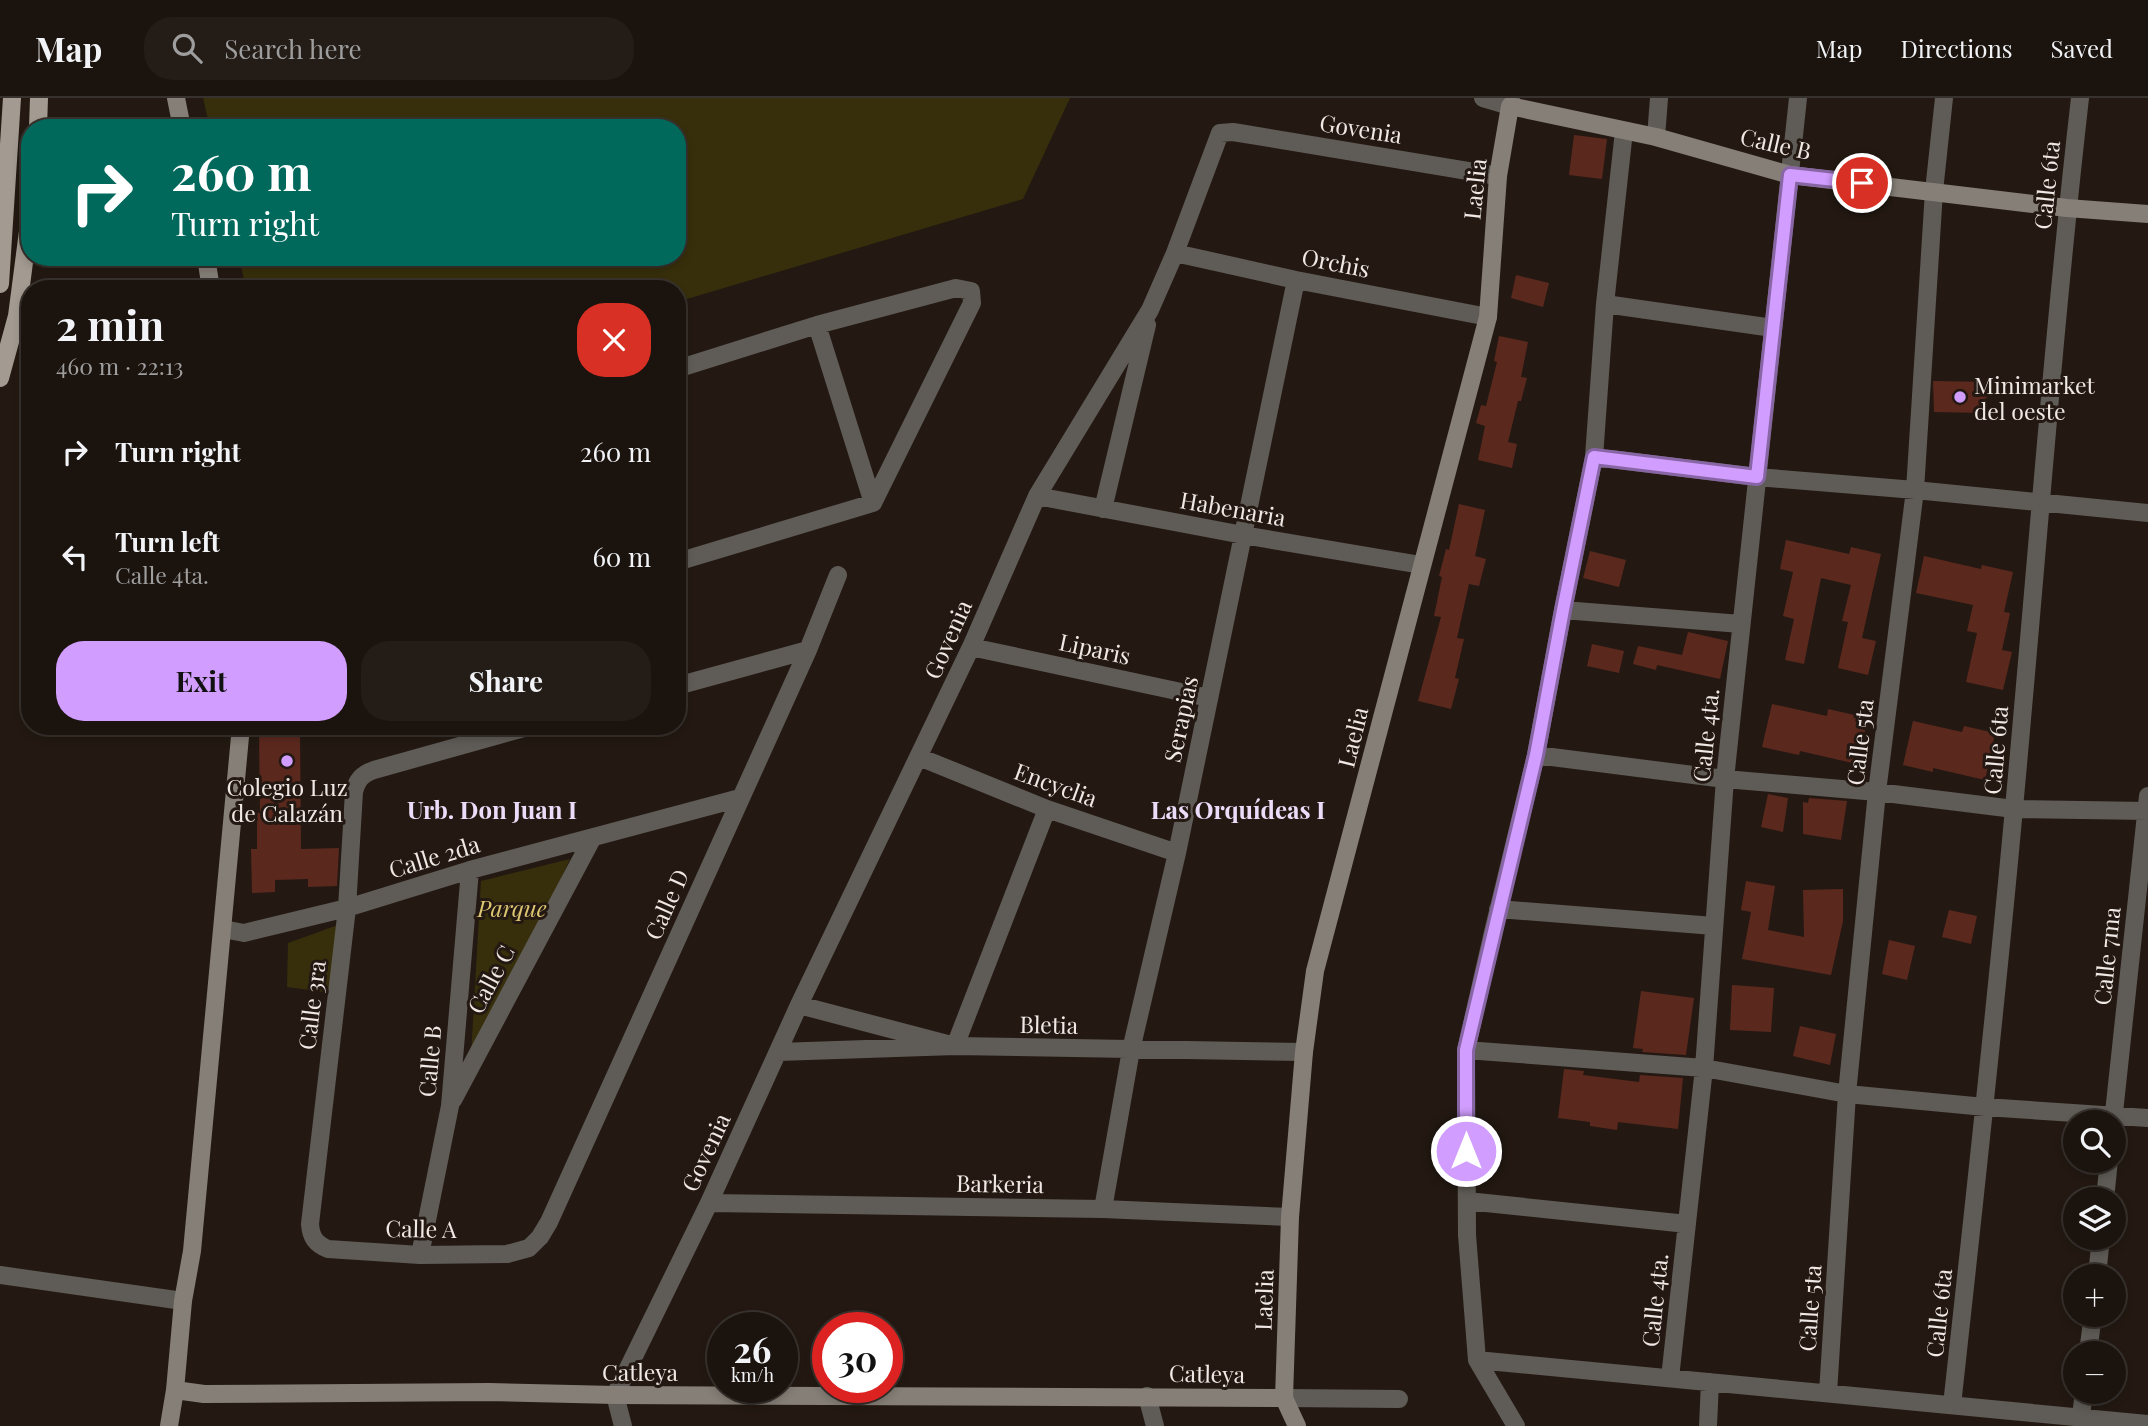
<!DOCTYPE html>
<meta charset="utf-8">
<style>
body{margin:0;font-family:"Playfair Display",serif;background:#231c17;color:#f1f3f6;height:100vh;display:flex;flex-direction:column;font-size:26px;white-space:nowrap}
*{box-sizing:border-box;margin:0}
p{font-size:23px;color:#9f9e9e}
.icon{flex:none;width:38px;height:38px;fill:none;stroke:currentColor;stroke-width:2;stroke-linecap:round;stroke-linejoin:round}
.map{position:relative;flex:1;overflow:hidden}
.details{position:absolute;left:21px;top:182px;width:665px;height:455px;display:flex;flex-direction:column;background:#1a130e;border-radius:28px;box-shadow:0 4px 10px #0003,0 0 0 2px #38322e}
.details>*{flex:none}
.guide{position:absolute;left:21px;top:21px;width:665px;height:147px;border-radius:28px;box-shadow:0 4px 10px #0003,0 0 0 2px #38322e;background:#00695c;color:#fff;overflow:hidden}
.tools{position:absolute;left:2063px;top:1012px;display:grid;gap:14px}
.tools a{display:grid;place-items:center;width:63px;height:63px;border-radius:50%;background:#1a130e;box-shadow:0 4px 10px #0003,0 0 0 2px #38322e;font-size:35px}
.speed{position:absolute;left:707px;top:1214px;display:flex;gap:14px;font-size:35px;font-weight:700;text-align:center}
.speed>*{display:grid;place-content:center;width:91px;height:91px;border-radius:50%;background:#1a130e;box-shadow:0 4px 10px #0003,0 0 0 2px #38322e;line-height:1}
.speed small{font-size:18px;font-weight:400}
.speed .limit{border:10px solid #d22;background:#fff;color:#111}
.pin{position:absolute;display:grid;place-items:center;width:60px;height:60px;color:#fff;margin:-30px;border:4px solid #fff;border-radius:50%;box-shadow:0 2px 7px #0007}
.me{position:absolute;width:77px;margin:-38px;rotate:0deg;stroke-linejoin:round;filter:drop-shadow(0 0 5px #0008)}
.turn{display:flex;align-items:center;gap:24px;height:147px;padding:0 35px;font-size:32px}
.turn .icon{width:91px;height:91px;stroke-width:2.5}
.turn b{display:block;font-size:49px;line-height:60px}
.round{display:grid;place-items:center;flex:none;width:74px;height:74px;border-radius:28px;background:#231c17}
.head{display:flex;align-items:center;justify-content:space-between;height:119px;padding:0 35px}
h1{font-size:42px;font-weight:700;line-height:52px}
.button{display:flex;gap:14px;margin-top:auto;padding:14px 35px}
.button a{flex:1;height:80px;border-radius:28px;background:#d19dfe;color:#111;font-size:28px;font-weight:700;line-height:80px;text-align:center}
.button a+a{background:#231c17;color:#f1f3f6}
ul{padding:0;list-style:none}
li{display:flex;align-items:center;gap:21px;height:105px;padding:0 35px}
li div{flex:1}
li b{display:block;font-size:26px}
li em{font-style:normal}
header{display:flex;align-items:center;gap:42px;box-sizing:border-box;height:98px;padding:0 35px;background:#1a130e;border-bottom:2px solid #38322e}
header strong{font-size:33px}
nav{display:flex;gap:38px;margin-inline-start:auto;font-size:24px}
.search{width:490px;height:63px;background:#231c17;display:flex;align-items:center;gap:18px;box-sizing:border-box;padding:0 24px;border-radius:28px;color:#9f9e9e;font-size:26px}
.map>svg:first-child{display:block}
.green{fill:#372f0b}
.building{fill:#5b281e}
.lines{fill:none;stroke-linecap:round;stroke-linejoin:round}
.street{stroke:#5f5b56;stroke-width:18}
.secondary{stroke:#857f77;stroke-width:18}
.primary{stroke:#a39b91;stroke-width:18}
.route-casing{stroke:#8866a5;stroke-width:18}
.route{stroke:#d19dfe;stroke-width:12}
.poi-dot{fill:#d19dfe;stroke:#231912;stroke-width:2.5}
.labels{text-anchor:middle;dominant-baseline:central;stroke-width:6;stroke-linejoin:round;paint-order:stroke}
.street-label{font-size:23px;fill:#f0e8e4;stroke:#231912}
.poi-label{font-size:23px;fill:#f0e8e4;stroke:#231912;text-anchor:start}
.park-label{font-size:23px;font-style:italic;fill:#ddc773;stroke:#231912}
.neighbourhood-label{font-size:24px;font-weight:bold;fill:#ebddf9;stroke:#231912}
</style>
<header>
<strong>Map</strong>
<div class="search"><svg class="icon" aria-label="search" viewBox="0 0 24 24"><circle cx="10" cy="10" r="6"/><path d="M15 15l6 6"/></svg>Search here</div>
<nav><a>Map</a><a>Directions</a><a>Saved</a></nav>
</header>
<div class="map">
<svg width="2148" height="1328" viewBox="0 0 2148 1328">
<rect width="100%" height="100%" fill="#231912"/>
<!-- green -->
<path class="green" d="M 203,0 L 1070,0 L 1023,101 L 677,204 L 677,191 L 246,191 L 239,159 L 677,159 L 677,30 L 210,30 Z
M 570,761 L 470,976 L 481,783 Z
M 338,827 L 331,895 L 287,889 L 288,845 Z"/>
<!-- building -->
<path class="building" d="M 1574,37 L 1607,41 L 1602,81 L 1569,77 Z
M 1516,177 L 1549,185 L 1543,209 L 1511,200 Z
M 1499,238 L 1528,244 L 1521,279 L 1527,280 L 1521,303 L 1518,303 L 1508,344 L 1517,346 L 1512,370 L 1478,362 L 1485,328 L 1476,325 L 1481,307 L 1486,308 L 1497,264 L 1494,263 Z
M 1933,283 L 1989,284 L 1984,315 L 1934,314 Z
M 1459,406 L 1485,412 L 1475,458 L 1486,461 L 1479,488 L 1469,486 L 1457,540 L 1464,541 L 1455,580 L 1459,581 L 1451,611 L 1418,603 L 1441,519 L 1434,518 L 1442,479 L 1439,478 L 1446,451 L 1449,452 Z
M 1786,442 L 1849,456 L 1851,449 L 1881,456 L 1862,540 L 1876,543 L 1868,577 L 1838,570 L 1848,524 L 1842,523 L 1851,487 L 1821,480 L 1804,566 L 1785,562 L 1794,521 L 1783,518 L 1793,474 L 1780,471 Z
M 1590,453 L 1626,462 L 1619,489 L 1583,480 Z
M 1924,458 L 1981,471 L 1982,467 L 2013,474 L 2004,514 L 2010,515 L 2002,552 L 2012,554 L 2003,592 L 1966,584 L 1977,535 L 1967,533 L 1973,507 L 1916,495 Z
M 1688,534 L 1728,543 L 1720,581 L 1657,567 L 1656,572 L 1633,566 L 1638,548 L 1682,557 Z
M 1592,546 L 1624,553 L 1619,575 L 1587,568 Z
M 1772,606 L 1827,618 L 1828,611 L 1868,620 L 1857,666 L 1800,653 L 1799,657 L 1762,649 Z
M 1913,623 L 1962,634 L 1964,628 L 1995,635 L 1985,682 L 1933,670 L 1933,674 L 1903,667 Z
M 259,635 L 300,635 L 301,751 L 339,750 L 337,788 L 308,789 L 308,781 L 275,782 L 275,794 L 252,795 L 251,751 L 257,751 L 257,715 L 260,715 Z
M 1768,696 L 1788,700 L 1783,734 L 1761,729 Z
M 1809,700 L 1847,703 L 1841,742 L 1803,736 L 1803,704 L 1808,705 Z
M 1746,783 L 1775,788 L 1768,832 L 1804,839 L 1803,792 L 1843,791 L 1843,823 L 1831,877 L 1742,861 L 1751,814 L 1741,812 Z
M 1949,812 L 1977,818 L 1971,846 L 1942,839 Z
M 1889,842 L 1915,848 L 1907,882 L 1882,876 Z
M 1732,887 L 1774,890 L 1771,934 L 1730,932 Z
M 1641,893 L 1694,900 L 1686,957 L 1642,954 L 1643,951 L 1633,950 Z
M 1800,928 L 1836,936 L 1830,967 L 1793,958 Z
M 1564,971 L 1584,973 L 1583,977 L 1639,984 L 1640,977 L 1683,980 L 1678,1031 L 1618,1024 L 1617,1032 L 1590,1028 L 1590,1024 L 1558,1020 Z"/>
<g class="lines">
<!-- street -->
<path class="street" d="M 1483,0 L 1510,8 L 1511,0
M 1656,39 L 1659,0
M 1175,155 L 1296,182 L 1488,219
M 1605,206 L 1773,230
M 817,227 L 873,405
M 677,271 L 817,227 L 956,190 L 971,193 L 972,205 L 873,405 L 677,464
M 1594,359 L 1757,379 L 1915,392 L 2148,415
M 1037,398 L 1243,437 L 1421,467
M 1103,411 L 1147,227
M 1563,512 L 1741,526
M 971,549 L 1209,600
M 677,588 L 808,552
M 531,628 L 374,672 C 362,676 357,682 354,694 L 347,810 L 310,1126 C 311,1140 316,1146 328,1151 L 420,1157 L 507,1156 L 529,1150 L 540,1139 L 549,1124 L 808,552 L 838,477
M 1536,657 L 1725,681 L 1877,694 L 2014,711 L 2148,713
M 919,659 L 1047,711 L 1177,755
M 1498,811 L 1714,828
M 223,831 L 244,835 L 347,810 L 470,772 L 740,700
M 799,907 L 955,948 L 1304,954
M 1466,952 L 1704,970 L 1847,996 L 1985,1009 L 2148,1020
M 778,954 L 955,948 L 1047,711
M 453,1002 L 593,739
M 2113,1024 L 2148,698
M 2105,1101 L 2109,1062
M 1467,1103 L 1687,1126
M 709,1105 L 1103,1111 L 1290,1119
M 1103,1111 L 1131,952 L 1177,755 L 1296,182
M 420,1157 L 450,1008 L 470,772
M 0,1177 L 183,1203
M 2097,1178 L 2101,1139
M 2088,1255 L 2093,1216
M 1477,1262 L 2148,1326
M 1670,1280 L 1704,970 L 1725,681 L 1798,0
M 1828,1295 L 1847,996 L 1877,694 L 1915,392 L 1934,93 L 1944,0
M 1147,1298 L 1155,1328
M 1284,1300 L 1399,1301
M 1952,1307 C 1974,1108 1996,909 2014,710 C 2036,473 2053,236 2080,0
M 2081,1319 L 2084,1293
M 623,1328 L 615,1297 L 709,1105 L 799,907 L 971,549 L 1037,398 L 1150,212 L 1175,155 L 1220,35 L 1233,34 L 1498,78
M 1516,1328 L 1477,1262 L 1467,1137 L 1466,952 L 1493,834 L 1536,657 L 1563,512 L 1594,359 L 1605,206 L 1624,33
M 1708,1328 L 1710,1284"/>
<!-- secondary -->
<path class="secondary" d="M 176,0 L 182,30
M 206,159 L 211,191
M 175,1292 L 204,1296 L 489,1294 L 615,1297 L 1284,1300
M 169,1328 L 175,1292 L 183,1203 L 192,1153 L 241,628
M 1297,1328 L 1284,1300 L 1290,1119 L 1304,954 L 1315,873 L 1488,219 L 1498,78 L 1510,8 L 1656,39 L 1790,77 L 2067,110 L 2148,116"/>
<!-- primary -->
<path class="primary" d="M 38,30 L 39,0
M 0,186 L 12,0
M 0,280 L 17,218 L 30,118"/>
</g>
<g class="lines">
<defs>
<path id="route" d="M 1466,1053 L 1466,952 L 1536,657 L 1563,512 L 1594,359 L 1757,379 L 1790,77 L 1862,85"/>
</defs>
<!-- route casing -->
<use href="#route" class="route-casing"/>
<!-- route -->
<use href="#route" class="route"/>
</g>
<!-- markers -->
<g class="poi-dot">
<circle cx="1960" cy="299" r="7"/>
<circle cx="287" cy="663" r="7"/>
</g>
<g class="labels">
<!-- street labels -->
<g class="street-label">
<text transform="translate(1361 30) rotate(9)">Govenia</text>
<text transform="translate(1776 45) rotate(13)">Calle B</text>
<text transform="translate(2046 87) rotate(-84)">Calle 6ta</text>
<text transform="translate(1474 91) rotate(-84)">Laelia</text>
<text transform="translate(1336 164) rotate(11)">Orchis</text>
<text transform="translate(1233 410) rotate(10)">Habenaria</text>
<text transform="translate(947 541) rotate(-66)">Govenia</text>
<text transform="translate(1095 550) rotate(12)">Liparis</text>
<text transform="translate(1180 621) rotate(-78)">Serapias</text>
<text transform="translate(1705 637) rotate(-84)">Calle 4ta.</text>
<text transform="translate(1352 639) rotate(-76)">Laelia</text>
<text transform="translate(1859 644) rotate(-83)">Calle 5ta</text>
<text transform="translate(1995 652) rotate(-85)">Calle 6ta</text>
<text transform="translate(1056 686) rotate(20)">Encyclia</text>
<text transform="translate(434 758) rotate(-17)">Calle 2da</text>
<text transform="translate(666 806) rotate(-66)">Calle D</text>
<text transform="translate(2106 858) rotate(-84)">Calle 7ma</text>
<text transform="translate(490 881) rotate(-62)">Calle C</text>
<text transform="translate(311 907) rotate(-83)">Calle 3ra</text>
<text transform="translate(1049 926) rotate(1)">Bletia</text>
<text transform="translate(429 963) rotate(-85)">Calle B</text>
<text transform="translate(705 1054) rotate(-65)">Govenia</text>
<text transform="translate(1000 1085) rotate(1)">Barkeria</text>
<text transform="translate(421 1130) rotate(1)">Calle A</text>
<text transform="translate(1263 1202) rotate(-88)">Laelia</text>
<text transform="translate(1654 1202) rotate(-84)">Calle 4ta.</text>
<text transform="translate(1809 1210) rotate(-86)">Calle 5ta</text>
<text transform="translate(1938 1215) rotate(-84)">Calle 6ta</text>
<text x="640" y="1273">Catleya</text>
<text transform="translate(1207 1275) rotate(1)">Catleya</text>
</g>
<!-- poi labels -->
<g class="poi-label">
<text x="1974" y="286">Minimarket<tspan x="1974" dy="26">del oeste</tspan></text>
<text x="287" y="688" text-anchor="middle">Colegio Luz<tspan x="287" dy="26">de Calazán</tspan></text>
</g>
<!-- park labels -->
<g class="park-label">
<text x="512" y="809">Parque</text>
</g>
<!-- neighbourhood labels -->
<g class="neighbourhood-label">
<text x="492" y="711">Urb. Don Juan I</text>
<text x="1238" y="711">Las Orquídeas I</text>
</g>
</g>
</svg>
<div class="tools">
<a><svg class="icon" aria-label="search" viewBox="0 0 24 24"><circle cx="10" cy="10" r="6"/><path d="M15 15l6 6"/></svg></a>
<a><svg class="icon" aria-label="layers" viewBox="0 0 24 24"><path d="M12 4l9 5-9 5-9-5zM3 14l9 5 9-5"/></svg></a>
<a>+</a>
<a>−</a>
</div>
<div class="speed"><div>26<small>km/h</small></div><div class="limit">30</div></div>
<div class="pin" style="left:1862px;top:85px;background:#d93025"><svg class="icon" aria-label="arrive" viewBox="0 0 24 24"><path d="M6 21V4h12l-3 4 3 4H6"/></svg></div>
<svg class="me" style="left:1466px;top:1053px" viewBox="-20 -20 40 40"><circle r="17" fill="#d19dfe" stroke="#fff" stroke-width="3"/><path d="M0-11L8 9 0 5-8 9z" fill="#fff"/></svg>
<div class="guide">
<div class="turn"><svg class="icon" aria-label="right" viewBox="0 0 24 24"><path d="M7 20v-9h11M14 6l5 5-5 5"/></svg><div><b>260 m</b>Turn right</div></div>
</div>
<section class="details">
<div class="head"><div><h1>2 min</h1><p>460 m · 22:13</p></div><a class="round" style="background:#d93025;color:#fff"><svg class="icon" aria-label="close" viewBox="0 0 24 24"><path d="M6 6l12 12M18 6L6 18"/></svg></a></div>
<ul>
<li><svg class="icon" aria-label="right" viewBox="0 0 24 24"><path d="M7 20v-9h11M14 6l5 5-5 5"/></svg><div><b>Turn right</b></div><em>260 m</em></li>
<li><svg class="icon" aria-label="left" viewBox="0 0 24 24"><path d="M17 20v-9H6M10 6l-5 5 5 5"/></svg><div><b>Turn left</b><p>Calle 4ta.</p></div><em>60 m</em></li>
</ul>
<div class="button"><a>Exit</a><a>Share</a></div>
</section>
</div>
